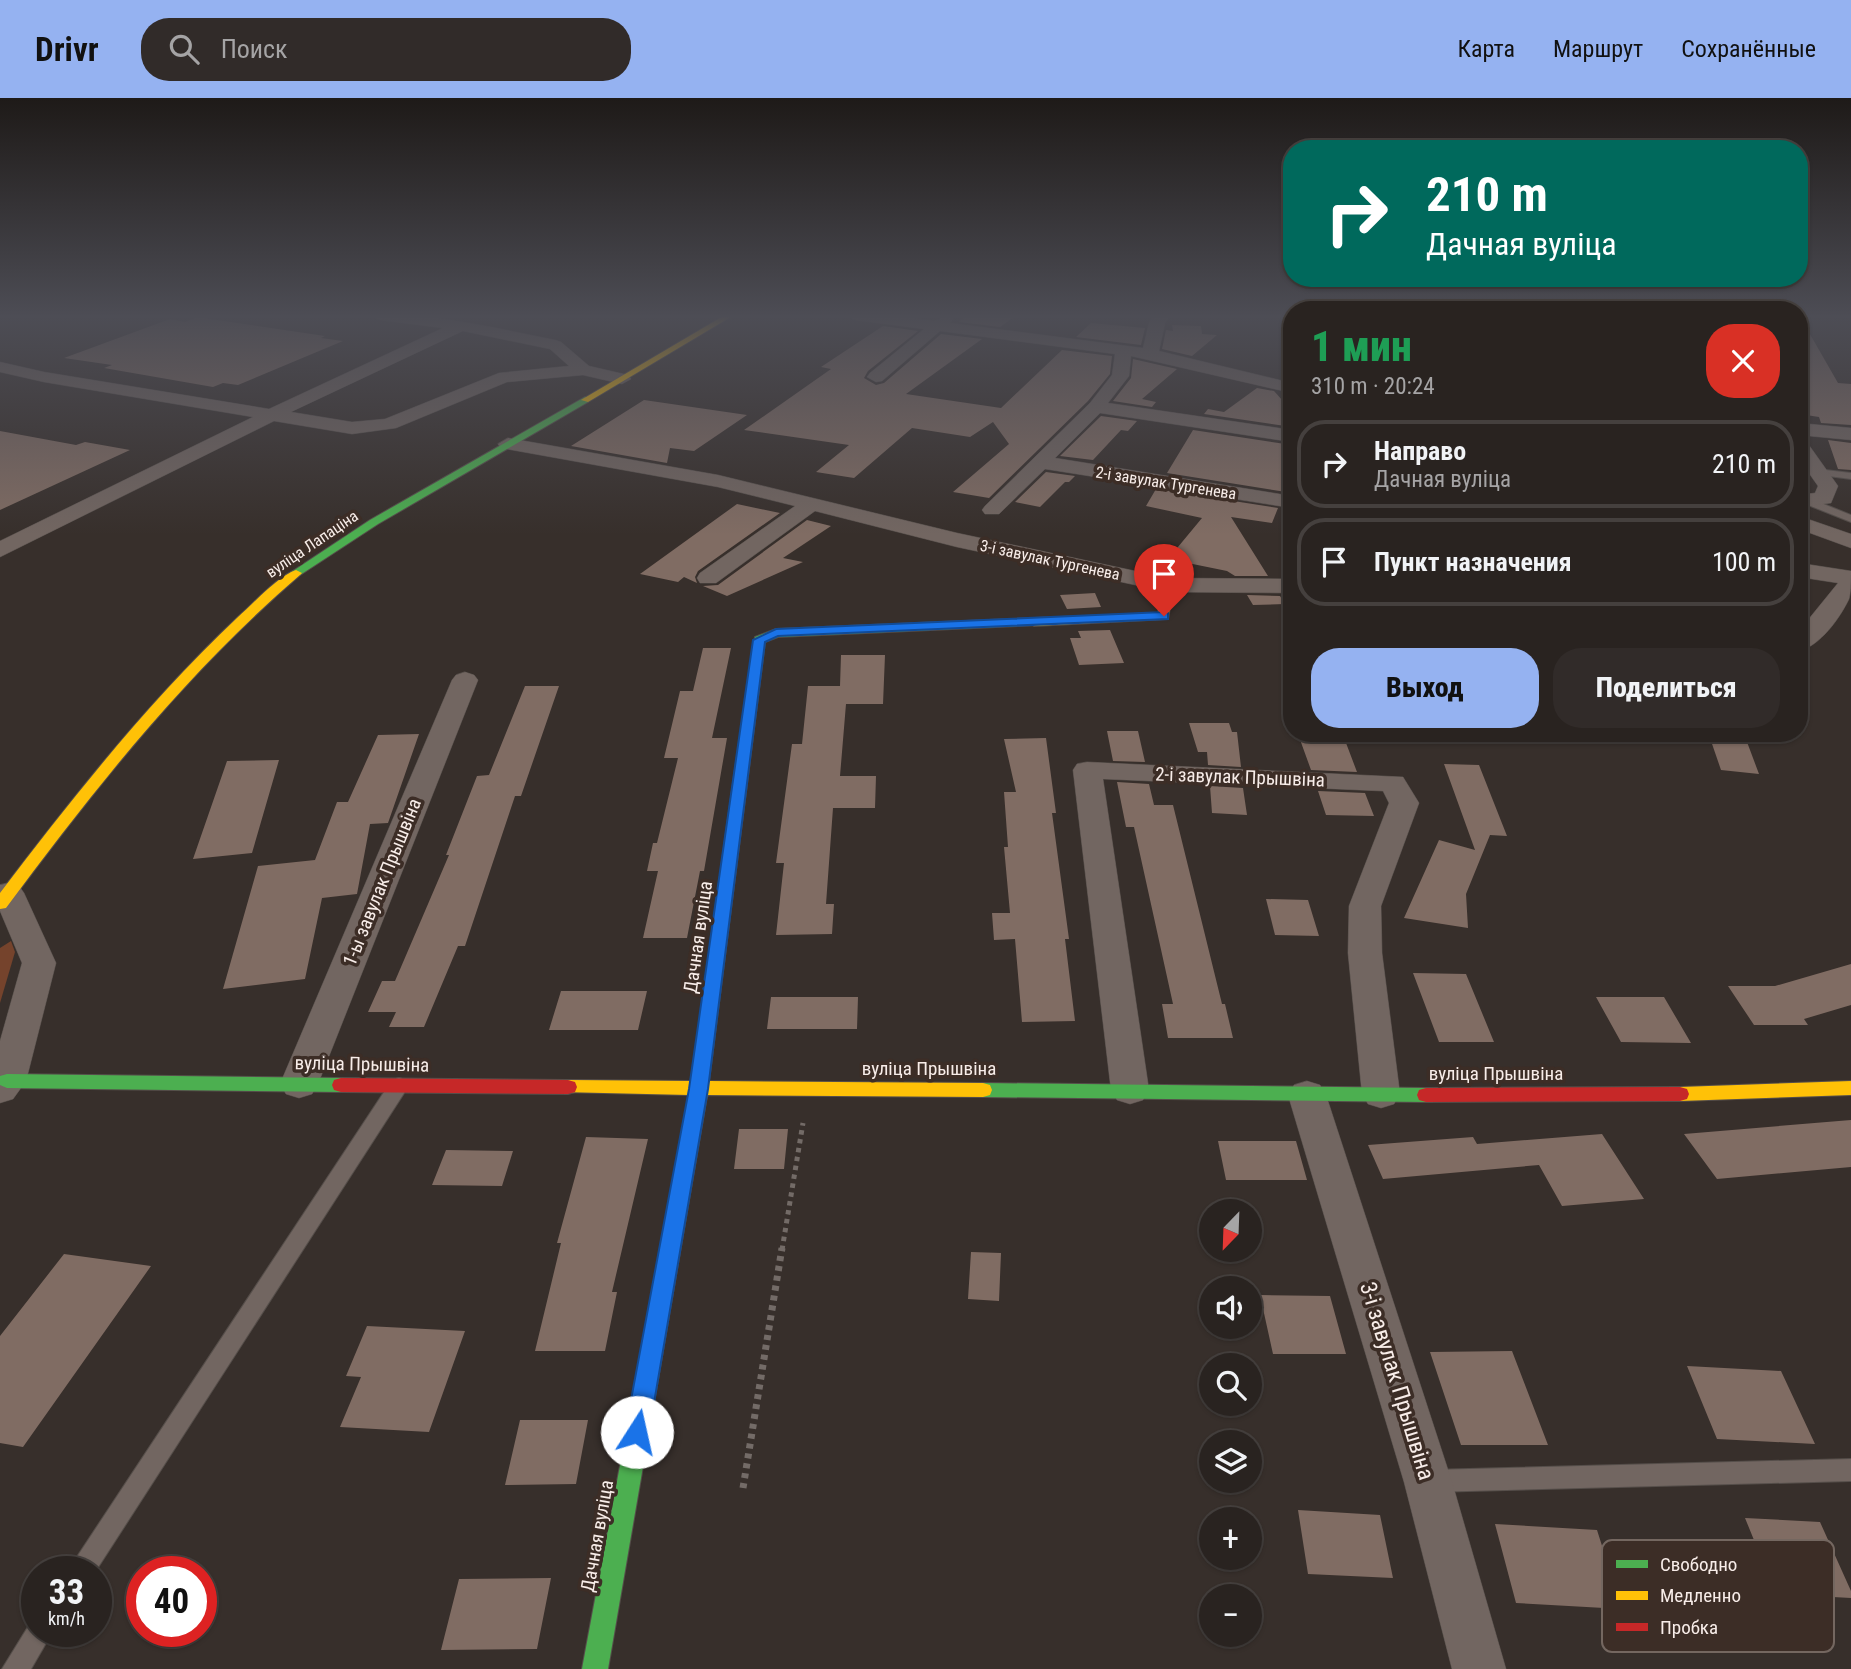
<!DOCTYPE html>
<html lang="ru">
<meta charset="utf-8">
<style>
body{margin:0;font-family:"Roboto Condensed",sans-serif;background:#312b29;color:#f1f3f6;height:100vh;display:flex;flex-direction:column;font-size:26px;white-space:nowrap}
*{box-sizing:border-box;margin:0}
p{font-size:23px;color:#a5a4a5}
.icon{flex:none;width:38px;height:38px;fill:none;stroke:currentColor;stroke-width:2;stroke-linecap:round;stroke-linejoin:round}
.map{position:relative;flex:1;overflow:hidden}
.sheet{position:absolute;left:1283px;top:203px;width:525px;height:441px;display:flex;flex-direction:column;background:#292320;border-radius:28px;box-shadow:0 2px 5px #0004,0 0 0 2px #45403e}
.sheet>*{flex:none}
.hud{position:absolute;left:1283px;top:42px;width:525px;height:147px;border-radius:28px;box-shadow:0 2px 5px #0004,0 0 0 2px #45403e;background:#00695c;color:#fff;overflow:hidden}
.needle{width:46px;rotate:203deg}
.buttons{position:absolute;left:1199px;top:1101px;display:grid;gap:14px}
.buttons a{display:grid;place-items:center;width:63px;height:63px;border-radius:50%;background:#292320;box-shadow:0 2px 5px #0004,0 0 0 2px #45403e;font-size:35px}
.speed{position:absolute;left:21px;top:1458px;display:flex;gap:14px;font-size:35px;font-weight:700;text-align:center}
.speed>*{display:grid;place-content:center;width:91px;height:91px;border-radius:50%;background:#292320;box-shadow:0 2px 5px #0004,0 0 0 2px #45403e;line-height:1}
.speed small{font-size:18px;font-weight:400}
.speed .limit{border:10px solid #d22;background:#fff;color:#111}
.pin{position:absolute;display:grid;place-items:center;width:60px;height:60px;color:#fff;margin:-72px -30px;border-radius:50% 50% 50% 0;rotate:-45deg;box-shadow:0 0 7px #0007}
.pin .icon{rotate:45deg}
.me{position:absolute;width:77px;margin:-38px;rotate:10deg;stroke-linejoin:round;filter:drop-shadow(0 0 5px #0008)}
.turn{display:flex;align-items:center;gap:24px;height:147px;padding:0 28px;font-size:32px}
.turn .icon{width:91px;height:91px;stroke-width:2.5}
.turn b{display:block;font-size:49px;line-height:60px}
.round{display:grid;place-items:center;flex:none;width:74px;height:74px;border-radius:28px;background:#312b29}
.overview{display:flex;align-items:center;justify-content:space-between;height:119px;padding:0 28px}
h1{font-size:42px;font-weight:800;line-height:52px;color:#1e9e55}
.button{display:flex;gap:14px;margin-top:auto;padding:14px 28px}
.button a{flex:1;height:80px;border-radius:28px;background:#95b2f1;color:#111;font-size:28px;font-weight:800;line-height:80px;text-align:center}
.button a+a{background:#312b29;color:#f1f3f6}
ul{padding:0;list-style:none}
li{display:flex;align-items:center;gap:21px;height:88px;margin:0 14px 10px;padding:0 14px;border:4px solid #45403e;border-radius:28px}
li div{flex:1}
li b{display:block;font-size:26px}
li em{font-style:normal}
header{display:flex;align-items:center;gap:42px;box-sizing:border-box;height:98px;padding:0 35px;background:#95b2f1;color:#111}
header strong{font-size:33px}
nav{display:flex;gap:38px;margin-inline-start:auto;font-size:24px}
.search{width:490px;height:63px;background:#312b29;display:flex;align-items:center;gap:18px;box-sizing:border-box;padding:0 24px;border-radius:28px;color:#a5a4a5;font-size:26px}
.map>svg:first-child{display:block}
.green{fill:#75432c}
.building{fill:#806c63}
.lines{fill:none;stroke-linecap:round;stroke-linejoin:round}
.lane-casing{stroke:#554e4a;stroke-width:2}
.street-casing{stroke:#554e4a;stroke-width:1}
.fast-casing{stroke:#554e4a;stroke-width:2}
.slow-casing{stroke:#554e4a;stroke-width:2}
.jam-casing{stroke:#554e4a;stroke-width:2}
.path-far1{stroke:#736b67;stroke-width:5;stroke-dasharray:4.5 4.5;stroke-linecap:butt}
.path{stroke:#736b67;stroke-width:7;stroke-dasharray:5 5;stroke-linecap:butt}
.lane{fill:#726661;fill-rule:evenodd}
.street{fill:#726661;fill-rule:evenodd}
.fast{fill:#4caf50;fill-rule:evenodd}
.slow{fill:#ffc107;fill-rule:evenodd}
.jam{fill:#c62828;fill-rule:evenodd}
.route{fill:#1a73e8;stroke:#114b97;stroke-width:2}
.labels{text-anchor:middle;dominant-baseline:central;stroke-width:7;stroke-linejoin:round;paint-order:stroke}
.far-street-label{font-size:16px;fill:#f8ede9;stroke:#3c2d26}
.street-label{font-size:19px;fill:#f8ede9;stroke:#3c2d26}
.near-street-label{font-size:23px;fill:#f8ede9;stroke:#3c2d26}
.key{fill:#3c2d26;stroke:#746760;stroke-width:2}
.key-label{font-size:19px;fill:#f8ede9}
</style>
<header>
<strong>Drivr</strong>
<div class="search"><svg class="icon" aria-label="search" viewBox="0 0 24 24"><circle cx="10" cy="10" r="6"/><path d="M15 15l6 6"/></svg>Поиск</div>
<nav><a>Карта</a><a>Маршрут</a><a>Сохранённые</a></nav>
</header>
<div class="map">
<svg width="1851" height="1571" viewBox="0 0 1851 1571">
<rect width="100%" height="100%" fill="#372f2b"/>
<!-- green -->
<path class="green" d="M 11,843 L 15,854 L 0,905 L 0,850 Z"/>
<!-- building -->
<path class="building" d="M 966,217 L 1017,217 L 1000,229 L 959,224 Z
M 1799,217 L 1838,285 L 1851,286 L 1851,327 L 1821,325 L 1819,319 L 1806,317 L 1799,303 Z
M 197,219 L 325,238 L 321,240 L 343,243 L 238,287 L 223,285 L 213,289 L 104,270 L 112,267 L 64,260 L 170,221 L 185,224 Z
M 1091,225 L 1145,230 L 1141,247 L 1076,239 Z
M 1172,227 L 1201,228 L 1202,236 L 1217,237 L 1192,258 L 1162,251 L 1166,232 L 1173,233 Z
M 883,228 L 918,233 L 868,273 L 864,280 L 876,287 L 884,285 L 941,236 L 982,241 L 906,296 L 1001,310 L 1062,252 L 1112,258 L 1110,276 L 1088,303 L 989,400 L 953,394 L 1009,346 L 993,324 L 970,339 L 912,330 L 854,380 L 816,374 L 849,347 L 744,332 L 831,271 L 821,269 Z
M 1133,261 L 1177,271 L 1142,301 L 1156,304 L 1152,309 L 1113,303 L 1131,280 Z
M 1257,290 L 1274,293 L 1292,313 L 1292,329 L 1204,316 L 1208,311 L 1224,314 Z
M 644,302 L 747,317 L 694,353 L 670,350 L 667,365 L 571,348 Z
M 1101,318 L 1137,323 L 1128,333 L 1121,332 L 1093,362 L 1060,358 Z
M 1193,332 L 1292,347 L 1292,383 L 1286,394 L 1167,375 Z
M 0,333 L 76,347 L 85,344 L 130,352 L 0,412 Z
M 1828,342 L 1851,345 L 1851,372 L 1838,371 Z
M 1046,374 L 1075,378 L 1069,384 L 1065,384 L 1040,409 L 1015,404 Z
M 1156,391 L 1278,410 L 1272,425 L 1231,419 L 1268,478 L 1235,478 L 1227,473 L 1168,461 L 1202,420 L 1146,408 Z
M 737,406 L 780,415 L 698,473 L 695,479 L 697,485 L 684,479 L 678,484 L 640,476 Z
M 807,422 L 831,428 L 783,460 L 803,464 L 727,498 L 703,488 L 718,487 Z
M 1095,495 L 1101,509 L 1067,511 L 1060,497 Z
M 1247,497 L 1280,498 L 1285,506 L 1253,507 Z
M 1110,532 L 1124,565 L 1079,567 L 1070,540 L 1081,540 L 1078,533 Z
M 703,550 L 731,550 L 712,640 L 727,640 L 704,773 L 700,773 L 687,840 L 643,840 L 658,773 L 647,773 L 653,745 L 657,745 L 678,660 L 664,660 L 680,593 L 693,593 Z
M 841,557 L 885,557 L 883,606 L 846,606 L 840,678 L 876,678 L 875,710 L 833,710 L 826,806 L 834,806 L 832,836 L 776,837 L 784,765 L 776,765 L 792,646 L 802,646 L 808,588 L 840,588 Z
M 525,588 L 559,588 L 521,698 L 515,698 L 465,848 L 458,848 L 424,929 L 389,929 L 396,914 L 368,914 L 382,883 L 395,883 L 449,757 L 446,757 L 477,678 L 489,677 Z
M 1189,625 L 1229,625 L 1232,634 L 1237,634 L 1241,669 L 1208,667 L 1207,654 L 1198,654 Z
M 1107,633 L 1138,633 L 1145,664 L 1113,663 Z
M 419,636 L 388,725 L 370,726 L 357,796 L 322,800 L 305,881 L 223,891 L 258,768 L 315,762 L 337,704 L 348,704 L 378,637 Z
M 1298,636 L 1343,637 L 1357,674 L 1311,672 Z
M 1046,640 L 1056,715 L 1052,715 L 1069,841 L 1065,841 L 1075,923 L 1022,924 L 1015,841 L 994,842 L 992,815 L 1010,815 L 1004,749 L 1008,749 L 1004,694 L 1016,694 L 1004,641 Z
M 1710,640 L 1747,644 L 1759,676 L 1721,672 Z
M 279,662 L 252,755 L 193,761 L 227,663 Z
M 1444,666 L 1479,667 L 1507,738 L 1490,737 L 1466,796 L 1468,830 L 1404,820 L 1439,742 L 1475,752 Z
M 1117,684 L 1149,686 L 1154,707 L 1173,707 L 1222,906 L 1225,906 L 1233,940 L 1168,940 L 1162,906 L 1173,906 L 1134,729 L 1126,729 Z
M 1210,688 L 1243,690 L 1247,717 L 1212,715 Z
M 1318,693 L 1365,695 L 1374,718 L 1326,717 Z
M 1266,801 L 1308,802 L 1319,838 L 1275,837 Z
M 1851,866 L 1851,907 L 1804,921 L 1808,927 L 1754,927 L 1728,888 L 1775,888 Z
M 1413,875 L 1466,876 L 1494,944 L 1439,944 Z
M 561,893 L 647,893 L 638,932 L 549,932 Z
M 771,899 L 858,899 L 857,931 L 767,931 Z
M 1596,899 L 1664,899 L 1691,945 L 1621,944 Z
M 1851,1022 L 1851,1069 L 1717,1081 L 1684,1036 Z
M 739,1031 L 788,1031 L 784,1071 L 734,1071 Z
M 1602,1036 L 1644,1101 L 1562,1108 L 1539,1067 L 1383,1081 L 1368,1047 L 1473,1039 L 1477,1046 Z
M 586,1039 L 648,1041 L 612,1194 L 617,1194 L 605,1253 L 535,1253 L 561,1145 L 557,1145 Z
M 1218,1043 L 1296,1043 L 1307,1082 L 1226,1082 Z
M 446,1052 L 513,1053 L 502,1088 L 432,1087 Z
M 971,1154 L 1001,1155 L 999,1203 L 968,1201 Z
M 64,1156 L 151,1168 L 23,1349 L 0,1345 L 0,1238 Z
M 1260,1197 L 1330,1198 L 1346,1256 L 1273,1256 Z
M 367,1228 L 465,1233 L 429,1334 L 340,1329 L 361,1279 L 346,1278 Z
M 1512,1253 L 1548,1347 L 1461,1347 L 1430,1254 Z
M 1687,1268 L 1781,1273 L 1815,1346 L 1717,1341 Z
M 520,1322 L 588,1322 L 576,1386 L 505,1387 Z
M 1298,1412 L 1380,1417 L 1393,1480 L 1308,1476 Z
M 1745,1420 L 1820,1424 L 1851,1493 L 1851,1500 L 1776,1496 Z
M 1495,1426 L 1597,1432 L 1622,1511 L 1516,1505 Z
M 551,1480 L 537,1551 L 441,1552 L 459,1481 Z"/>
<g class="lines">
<defs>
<path id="lane" d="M 1817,371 L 1851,375 L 1851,381 L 1813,376 L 1812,374 Z
M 1803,401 L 1811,401 L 1851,417 L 1851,424 L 1803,405 Z
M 399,980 L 406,982 L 408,987 L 406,992 L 95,1474 L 67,1474 L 392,982 Z
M 1851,1361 L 1851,1383 L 1430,1394 L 1421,1391 L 1418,1383 L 1421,1375 L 1430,1372 Z
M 37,1521 L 37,1533 L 53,1533 L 31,1571 L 2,1571 L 31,1524 Z"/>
<path id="street" d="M 372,217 C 434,215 495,230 555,242 L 561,244 L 589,268 L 628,277 L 631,281 L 622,286 L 583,277 L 507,284 L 396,330 L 352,336 L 274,323 L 0,459 L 0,443 L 253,319 L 44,284 L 0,274 L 0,264 L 44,274 L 269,311 L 443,230 L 380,222 ZM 463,233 L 550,251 L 569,268 L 499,275 L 385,321 L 352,324 L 291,314 Z
M 847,217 L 889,217 L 934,223 L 947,217 L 953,221 L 950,225 L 1143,250 L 1149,225 L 1154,217 L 1170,217 L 1165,225 L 1159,253 L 1292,285 L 1292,295 L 1131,258 L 1129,278 L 1108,305 L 1292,332 L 1292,344 L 1100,315 L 1055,360 L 1292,398 L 1292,410 L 1045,371 L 999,416 L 985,416 L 982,412 L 985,408 L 1090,305 L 1112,277 L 1115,256 L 940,233 L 882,283 L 876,284 L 867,279 L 870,275 L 924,231 L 855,222 Z
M 1799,325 L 1851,330 L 1851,342 L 1799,337 Z
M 508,340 L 718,377 L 957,435 L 1168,480 L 1292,481 L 1292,495 L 1168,494 L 957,449 L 815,413 L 716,485 L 700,485 L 697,480 L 700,475 L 795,408 L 718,389 L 501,350 L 498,346 Z
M 1799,341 L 1806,343 L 1838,388 L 1831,405 L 1799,409 L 1799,397 L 1815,395 L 1818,388 L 1799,361 Z
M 1799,418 L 1851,436 L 1851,450 L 1799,431 Z
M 1799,465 L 1851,473 C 1851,482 1851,494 1849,501 C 1840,520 1820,548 1799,553 L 1799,533 L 1838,485 L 1799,479 Z
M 465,574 L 474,577 L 478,582 L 318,986 L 312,996 L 299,1000 L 286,996 L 280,986 L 452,582 L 456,577 Z
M 1087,664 L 1403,679 L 1419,705 L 1381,808 L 1382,855 L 1400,996 L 1394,1006 L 1381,1010 L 1368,1006 L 1362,996 L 1348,855 L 1349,808 L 1389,705 L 1383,693 L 1103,681 L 1149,992 L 1143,1002 L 1130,1006 L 1117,1002 L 1111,992 L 1073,672 L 1077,666 Z
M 8,785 L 19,788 L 24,795 L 56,865 L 26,983 L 13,1001 L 0,1005 L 0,943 L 22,865 L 0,813 L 0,787 Z
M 1307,983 L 1320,987 L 1326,997 L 1452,1384 L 1506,1571 L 1452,1571 L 1404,1384 L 1288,997 L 1294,987 Z"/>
<path id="fast" d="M 585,299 L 588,300 L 588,304 L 378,426 L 300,477 L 290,475 L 370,422 Z
M 1034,520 L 1040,524 L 1038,527 L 778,539 L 765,544 L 748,678 L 741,682 L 734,678 L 755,539 L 776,531 Z
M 7,976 L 341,980 L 348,982 L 350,987 L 348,992 L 341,994 L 7,990 L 0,987 L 0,978 Z
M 983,985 L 1426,990 L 1433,992 L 1435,997 L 1433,1002 L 1426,1004 L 983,999 L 976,997 L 974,992 L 976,987 Z
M 698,991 L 705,993 L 707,998 L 608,1571 L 582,1571 L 689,998 L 691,993 Z"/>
<path id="slow" d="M 725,217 L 734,217 L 588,304 L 581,302 Z
M 296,472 L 302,475 L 300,477 C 186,575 95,690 6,810 L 0,811 L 0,795 C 74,698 149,603 238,519 C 253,506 278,478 296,472 Z
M 1168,484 L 1174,487 L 1168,521 L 1034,528 L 1028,524 L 1034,520 L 1158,515 L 1162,487 Z
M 741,674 L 748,678 L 709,983 L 983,985 L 990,987 L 992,992 L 990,997 L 983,999 L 708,997 L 705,1003 L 698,1005 L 691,1003 L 689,997 L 561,994 L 559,989 L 561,984 L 568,982 L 691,983 L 734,678 Z
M 1851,983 L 1851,997 L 1680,1003 L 1673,1001 L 1671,996 L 1673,991 L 1680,989 Z"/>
<path id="jam" d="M 341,980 L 568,982 L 575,984 L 577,989 L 575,994 L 568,996 L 341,994 L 334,992 L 332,987 L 334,982 Z
M 1680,989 L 1687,991 L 1689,996 L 1687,1001 L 1680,1003 L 1426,1004 L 1419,1002 L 1417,997 L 1419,992 L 1426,990 Z"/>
</defs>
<!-- lane casing -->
<use href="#lane" class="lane-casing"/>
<!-- street casing -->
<use href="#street" class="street-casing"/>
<!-- fast casing -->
<use href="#fast" class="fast-casing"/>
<!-- slow casing -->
<use href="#slow" class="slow-casing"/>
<!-- jam casing -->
<use href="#jam" class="jam-casing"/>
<!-- path-far1 -->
<path class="path-far1" d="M 782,1152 L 803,1025"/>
<!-- path -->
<path class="path" d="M 743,1390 L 782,1150"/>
<!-- lane -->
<use href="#lane" class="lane"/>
<!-- street -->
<use href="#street" class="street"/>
<!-- fast -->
<use href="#fast" class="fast"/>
<!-- slow -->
<use href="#slow" class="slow"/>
<!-- jam -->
<use href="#jam" class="jam"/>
</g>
<!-- sky -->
<linearGradient id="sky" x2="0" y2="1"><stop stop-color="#1e1a18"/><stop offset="0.5" stop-color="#4d4d55"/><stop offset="1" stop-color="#4d4d55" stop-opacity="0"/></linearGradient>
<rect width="1851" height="437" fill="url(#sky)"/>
<!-- route -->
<path class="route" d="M 1164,514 L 1168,515 L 1168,521 L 778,538 L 765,544 L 708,991 L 649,1334 L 646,1342 L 637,1345 L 629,1342 L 625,1334 L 689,991 L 753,542 L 776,531 Z"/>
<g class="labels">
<!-- far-street labels -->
<g class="far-street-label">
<text transform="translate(1166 385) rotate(9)">2-і завулак Тургенева</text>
<text transform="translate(312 446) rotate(-34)">вуліца Лапаціна</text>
<text transform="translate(1050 462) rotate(12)">3-і завулак Тургенева</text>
</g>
<!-- street labels -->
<g class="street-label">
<text transform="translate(1240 679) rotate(2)">2-і завулак Прышвіна</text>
<text transform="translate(382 784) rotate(-68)">1-ы завулак Прышвіна</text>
<text transform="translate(698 839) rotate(-82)">Дачная вуліца</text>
<text transform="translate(362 966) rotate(1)">вуліца Прышвіна</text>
<text x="929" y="970">вуліца Прышвіна</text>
<text x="1496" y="975">вуліца Прышвіна</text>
<text transform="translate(597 1438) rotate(-80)">Дачная вуліца</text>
</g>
<!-- near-street labels -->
<g class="near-street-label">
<text transform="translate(1397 1283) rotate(73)">3-і завулак Прышвіна</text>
</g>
</g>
<!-- legend -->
<rect x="1602" y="1442" width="232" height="112" rx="10" class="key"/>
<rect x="1616" y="1462" width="32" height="8" fill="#4caf50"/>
<rect x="1616" y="1493" width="32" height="9" fill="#ffc107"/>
<rect x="1616" y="1525" width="32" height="8" fill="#c62828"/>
<g class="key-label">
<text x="1660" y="1473">Свободно</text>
<text x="1660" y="1504">Медленно</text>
<text x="1660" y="1536">Пробка</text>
</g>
</svg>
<div class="buttons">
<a><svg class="needle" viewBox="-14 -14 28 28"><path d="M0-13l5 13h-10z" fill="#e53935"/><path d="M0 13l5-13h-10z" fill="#a5a4a5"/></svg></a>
<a><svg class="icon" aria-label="sound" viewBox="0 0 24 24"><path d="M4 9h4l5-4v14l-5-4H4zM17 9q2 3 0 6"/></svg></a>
<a><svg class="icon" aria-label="search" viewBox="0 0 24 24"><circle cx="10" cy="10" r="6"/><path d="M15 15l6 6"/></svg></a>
<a><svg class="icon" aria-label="layers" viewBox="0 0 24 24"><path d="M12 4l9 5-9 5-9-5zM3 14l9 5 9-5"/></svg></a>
<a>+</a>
<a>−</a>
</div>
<div class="speed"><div>33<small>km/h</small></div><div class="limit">40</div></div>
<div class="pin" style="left:1164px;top:518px;background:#d93025"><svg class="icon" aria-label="arrive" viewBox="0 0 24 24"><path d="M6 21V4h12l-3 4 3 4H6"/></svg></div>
<svg class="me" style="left:637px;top:1334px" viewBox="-20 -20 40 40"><circle r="19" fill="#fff"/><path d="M0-13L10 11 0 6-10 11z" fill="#1a73e8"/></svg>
<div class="hud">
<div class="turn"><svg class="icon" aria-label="right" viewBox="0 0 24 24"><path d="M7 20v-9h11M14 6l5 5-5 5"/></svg><div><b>210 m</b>Дачная вуліца</div></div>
</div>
<section class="sheet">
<div class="overview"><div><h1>1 мин</h1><p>310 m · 20:24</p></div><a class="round" style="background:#d93025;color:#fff"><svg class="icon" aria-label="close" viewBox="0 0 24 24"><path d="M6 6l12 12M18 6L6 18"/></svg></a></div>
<ul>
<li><svg class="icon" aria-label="right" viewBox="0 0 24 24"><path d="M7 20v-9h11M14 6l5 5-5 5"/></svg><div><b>Направо</b><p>Дачная вуліца</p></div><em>210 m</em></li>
<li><svg class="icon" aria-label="arrive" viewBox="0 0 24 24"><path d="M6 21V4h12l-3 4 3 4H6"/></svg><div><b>Пункт назначения</b></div><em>100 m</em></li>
</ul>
<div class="button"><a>Выход</a><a>Поделиться</a></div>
</section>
</div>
